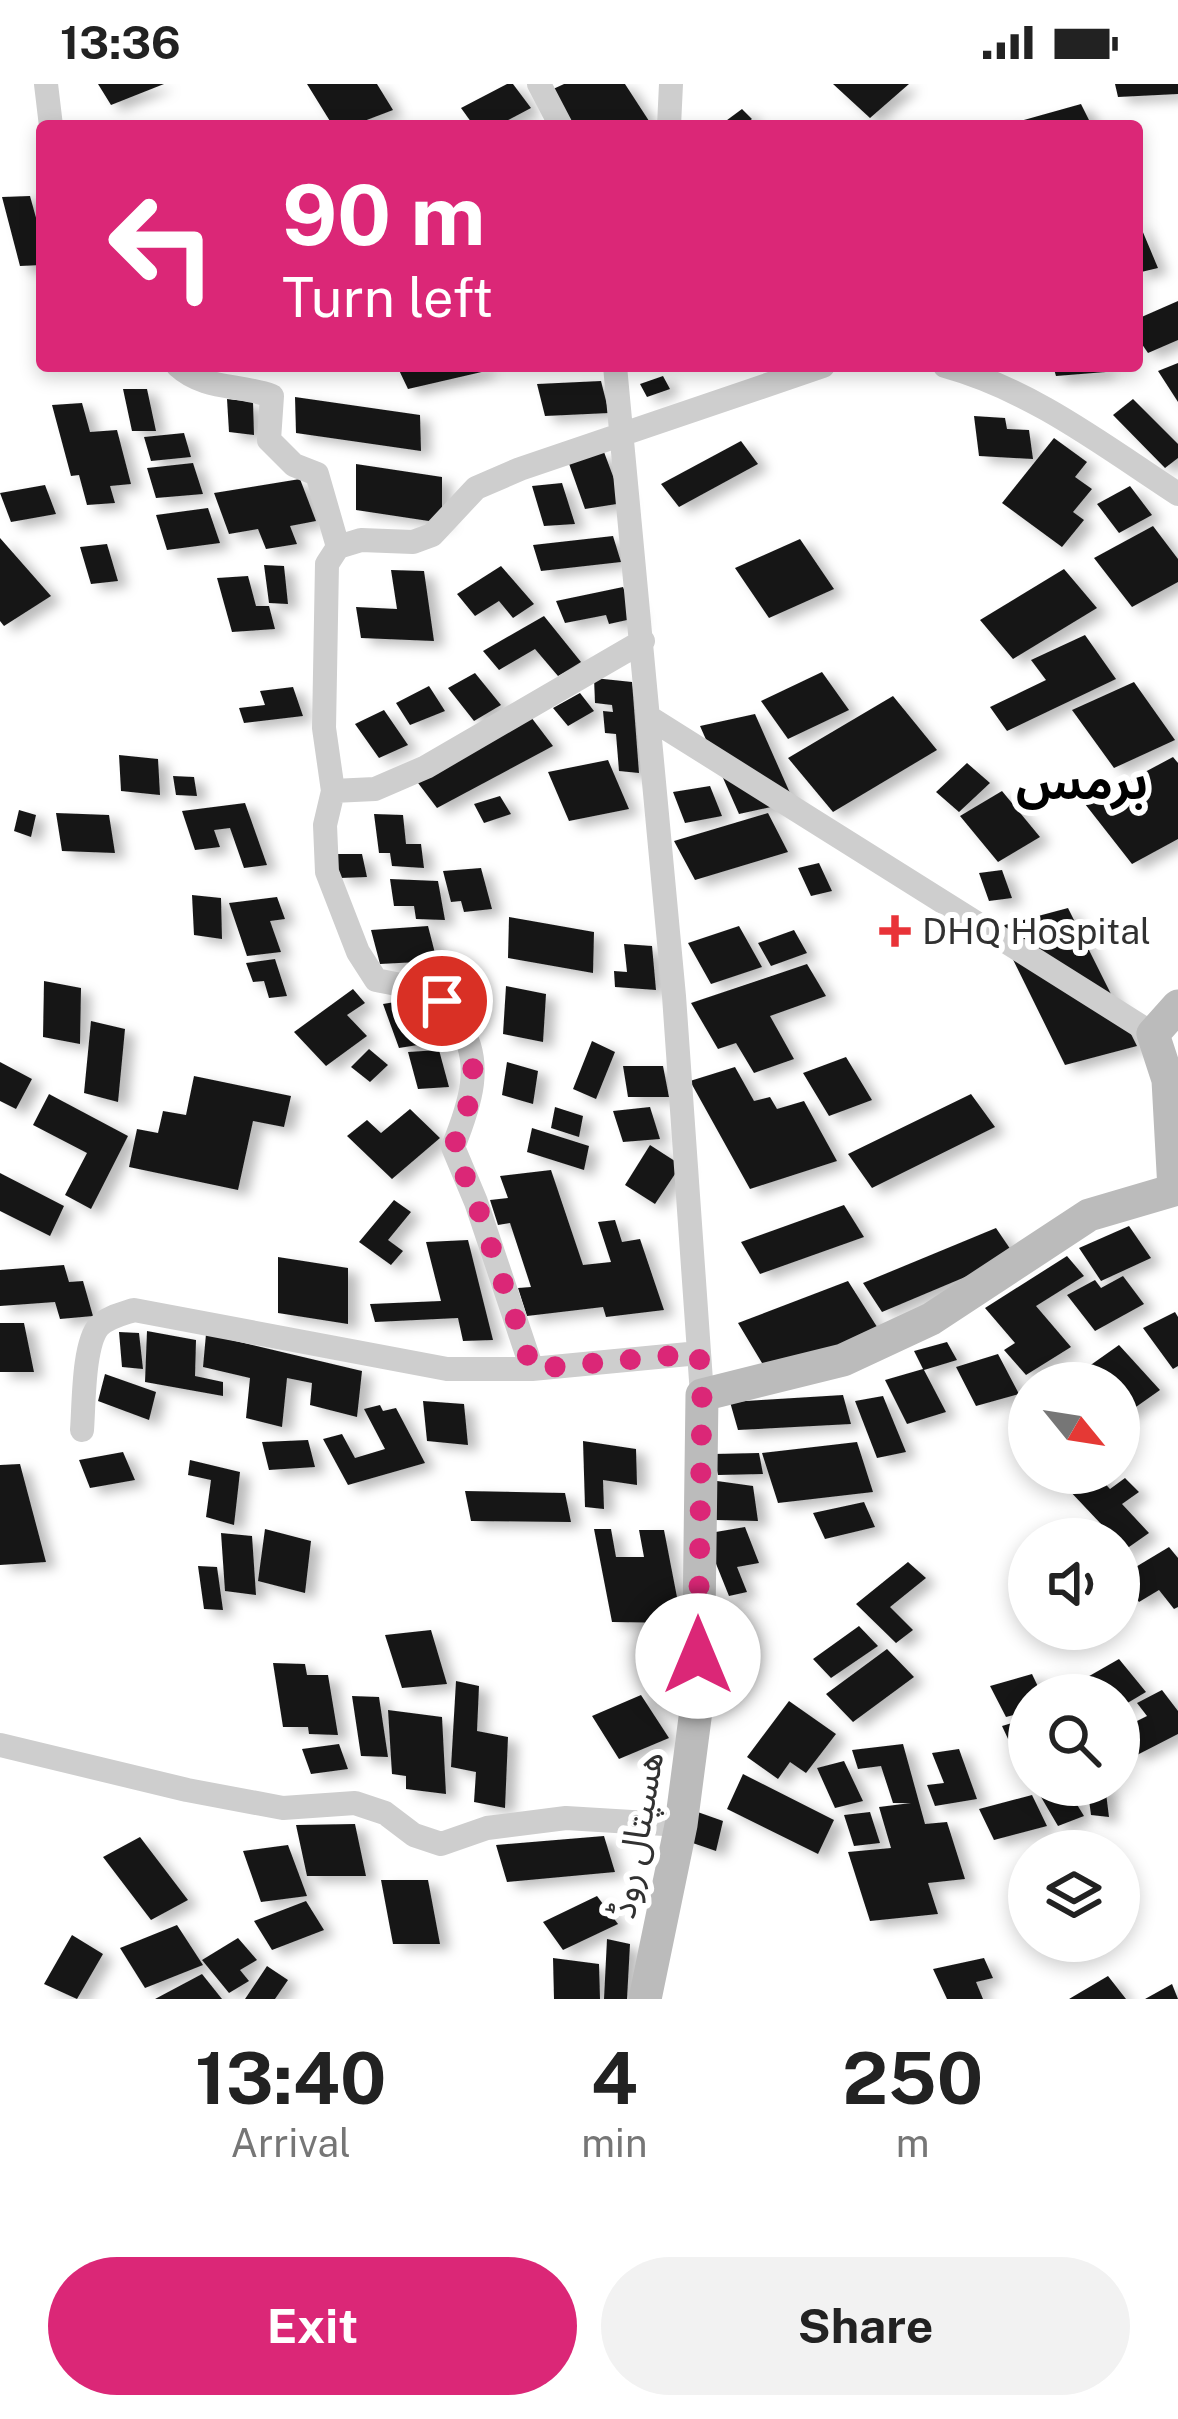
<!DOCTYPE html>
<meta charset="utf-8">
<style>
body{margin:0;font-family:"Public Sans","Noto Sans Arabic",sans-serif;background:#f2f2f2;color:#222;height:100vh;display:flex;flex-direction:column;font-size:45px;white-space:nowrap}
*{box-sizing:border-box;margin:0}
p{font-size:39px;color:#767676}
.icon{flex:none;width:66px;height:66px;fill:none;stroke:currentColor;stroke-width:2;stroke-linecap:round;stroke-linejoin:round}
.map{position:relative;height:1915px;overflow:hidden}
.sheet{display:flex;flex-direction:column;background:#fff;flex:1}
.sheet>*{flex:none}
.hud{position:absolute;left:36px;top:36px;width:1107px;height:252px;border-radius:12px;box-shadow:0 6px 18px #0003;background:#db2777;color:#fff;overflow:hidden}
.needle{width:78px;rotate:120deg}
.controls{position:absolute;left:1008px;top:1278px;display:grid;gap:24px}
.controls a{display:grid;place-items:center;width:132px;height:132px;border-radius:50%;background:#fff;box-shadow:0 6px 18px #0003;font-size:60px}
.pin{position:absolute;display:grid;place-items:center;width:102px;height:102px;color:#fff;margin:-51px;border:6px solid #fff;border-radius:50%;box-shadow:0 3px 12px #0007}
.me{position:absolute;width:132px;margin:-66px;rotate:0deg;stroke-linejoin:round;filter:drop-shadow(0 0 9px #0008)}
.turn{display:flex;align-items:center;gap:42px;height:252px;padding:0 48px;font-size:54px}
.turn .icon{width:156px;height:156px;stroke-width:2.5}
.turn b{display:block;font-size:84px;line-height:102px}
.eta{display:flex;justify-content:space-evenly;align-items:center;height:204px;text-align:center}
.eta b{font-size:72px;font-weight:700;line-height:84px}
.action{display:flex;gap:24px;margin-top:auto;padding:24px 48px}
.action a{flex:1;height:138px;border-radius:72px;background:#db2777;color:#fff;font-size:48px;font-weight:700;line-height:138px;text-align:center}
.action a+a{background:#f2f2f2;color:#222}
.status{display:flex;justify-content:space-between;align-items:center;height:84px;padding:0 60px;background:#fff;direction:ltr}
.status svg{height:33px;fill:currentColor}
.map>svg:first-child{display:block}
.building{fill:#181818;filter:url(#shadow)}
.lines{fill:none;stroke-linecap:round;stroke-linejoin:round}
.street{stroke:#cecece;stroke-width:24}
.secondary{stroke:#bbb;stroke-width:33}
.route{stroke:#db2777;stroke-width:21;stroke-dasharray:0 37.8}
.poi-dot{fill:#e93338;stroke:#fff;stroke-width:4.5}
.labels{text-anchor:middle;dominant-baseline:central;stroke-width:12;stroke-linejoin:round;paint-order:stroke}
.poi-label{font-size:36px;fill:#313131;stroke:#fff;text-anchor:start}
.street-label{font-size:36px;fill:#313131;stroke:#fff}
.district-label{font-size:48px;font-weight:bold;fill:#000;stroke:#fff}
</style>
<div class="status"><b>13:36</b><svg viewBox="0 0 49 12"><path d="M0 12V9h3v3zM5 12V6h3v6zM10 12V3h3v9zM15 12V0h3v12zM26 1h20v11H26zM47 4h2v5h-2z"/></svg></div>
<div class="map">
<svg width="1178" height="1915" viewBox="0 0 1178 1915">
<defs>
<filter id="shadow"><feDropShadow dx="10" dy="6" stdDeviation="6" flood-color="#0004"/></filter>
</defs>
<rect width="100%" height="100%" fill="#fff"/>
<!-- building -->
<path class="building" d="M 98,0 L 164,0 L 111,21 Z
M 307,0 L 377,0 L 393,26 L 351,42 L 333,42 Z
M 507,0 L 513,0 L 531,24 L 497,42 L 474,42 L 461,24 Z
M 564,0 L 625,0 L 651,40 L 575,42 L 551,6 Z
M 833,0 L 909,0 L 870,34 Z
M 1115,0 L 1178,0 L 1178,10 L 1118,13 Z
M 1081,20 L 1092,42 L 1007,42 L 1006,41 Z
M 742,25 L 752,35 L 743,42 L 719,42 Z
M 30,112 L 38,141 L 42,141 L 42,181 L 20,182 L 2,113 Z
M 1137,134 L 1158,184 L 1137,189 Z
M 1178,217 L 1178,256 L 1148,269 L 1137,253 L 1137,235 Z
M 1178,279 L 1178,318 L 1158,287 Z
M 397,282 L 484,282 L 486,287 L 408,305 Z
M 1053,282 L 1104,282 L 1106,288 L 1056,292 Z
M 663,292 L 670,305 L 647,313 L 640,300 Z
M 601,297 L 609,329 L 545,332 L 537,300 Z
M 123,305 L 147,305 L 156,347 L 132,347 Z
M 295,313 L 420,331 L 421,367 L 296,349 Z
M 227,315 L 253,318 L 254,351 L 229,348 Z
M 1133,315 L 1178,360 L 1178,374 L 1165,384 L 1113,331 Z
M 82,319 L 90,348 L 117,346 L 131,400 L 110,402 L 115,419 L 87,421 L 79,391 L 71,392 L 52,321 Z
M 974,332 L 1005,334 L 1007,345 L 1029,346 L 1033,375 L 979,372 Z
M 184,349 L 191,373 L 151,377 L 144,353 Z
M 1054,354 L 1087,378 L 1075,393 L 1092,405 L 1073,428 L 1084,436 L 1062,463 L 1002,419 Z
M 741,357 L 758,380 L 679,423 L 661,400 Z
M 604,368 L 623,419 L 585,425 L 567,374 Z
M 193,379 L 203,410 L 156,414 L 147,384 Z
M 356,380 L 442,393 L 442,439 L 356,426 Z
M 300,395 L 316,437 L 290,442 L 297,460 L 266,465 L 258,445 L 229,450 L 214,409 Z
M 562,399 L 575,440 L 544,442 L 532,402 Z
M 45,401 L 56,430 L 11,438 L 0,409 Z
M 1130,402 L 1152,431 L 1119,449 L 1097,420 Z
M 208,424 L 220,459 L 167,466 L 156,431 Z
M 1153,442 L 1178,475 L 1178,498 L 1132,523 L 1094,474 Z
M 613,452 L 621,478 L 541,487 L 533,461 Z
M 0,454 L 51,512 L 4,542 L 0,537 Z
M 800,455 L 834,505 L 769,534 L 735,484 Z
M 107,460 L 118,497 L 91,500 L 80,463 Z
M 264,481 L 284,482 L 288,520 L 269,519 Z
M 501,482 L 534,520 L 513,534 L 499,517 L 475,532 L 457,510 Z
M 1064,485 L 1097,524 L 1013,575 L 980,536 Z
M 391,486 L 424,487 L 434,557 L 361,554 L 356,523 L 397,525 Z
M 248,492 L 256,522 L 269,522 L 275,545 L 232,548 L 217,494 Z
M 623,503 L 636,534 L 609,540 L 606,531 L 565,539 L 556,517 Z
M 544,532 L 581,578 L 558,592 L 535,565 L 499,586 L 483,567 Z
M 1085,551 L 1116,595 L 1007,647 L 990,623 L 1046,596 L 1031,576 Z
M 822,588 L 849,626 L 788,655 L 761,617 Z
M 475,589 L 501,621 L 474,637 L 448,604 Z
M 594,594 L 632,598 L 639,689 L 619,687 L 616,650 L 605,649 L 603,627 L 613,628 L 612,621 L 595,619 Z
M 1134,598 L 1175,656 L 1114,684 L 1072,626 Z
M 429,602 L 445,627 L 410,641 L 396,619 Z
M 293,603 L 303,632 L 244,639 L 239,624 L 265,621 L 260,607 Z
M 580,609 L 594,627 L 568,642 L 553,624 Z
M 893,612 L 937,666 L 833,728 L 788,674 Z
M 384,626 L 408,661 L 379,674 L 355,640 Z
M 755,630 L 794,718 L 739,730 L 700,642 Z
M 531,633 L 553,662 L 437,724 L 415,695 Z
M 119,671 L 158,675 L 160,711 L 121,707 Z
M 1173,673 L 1178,679 L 1178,755 L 1132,780 L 1085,720 Z
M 608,676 L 629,725 L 569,737 L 548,688 Z
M 967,679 L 990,699 L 959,728 L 936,708 Z
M 173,692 L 194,693 L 197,712 L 176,711 Z
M 710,702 L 722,732 L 685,739 L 673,708 Z
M 1002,707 L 1040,753 L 998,778 L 960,732 Z
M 500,712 L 511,730 L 484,739 L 474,720 Z
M 245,719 L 267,781 L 244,784 L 230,744 L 214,746 L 220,763 L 195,766 L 182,727 Z
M 19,726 L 36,731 L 31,753 L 14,747 Z
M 56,729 L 109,731 L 115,769 L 62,767 Z
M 768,729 L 788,768 L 695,796 L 674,757 Z
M 374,730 L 403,731 L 406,760 L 421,760 L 424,784 L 392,782 L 390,769 L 379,769 Z
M 335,770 L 362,770 L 367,793 L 340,794 Z
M 819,779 L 832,807 L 811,812 L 798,784 Z
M 481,784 L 492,825 L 464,828 L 461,817 L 451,818 L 443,787 Z
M 1002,786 L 1012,814 L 989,817 L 979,789 Z
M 390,795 L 438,797 L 445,836 L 416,835 L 414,822 L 394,822 Z
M 192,811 L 221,814 L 222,855 L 194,851 Z
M 277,813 L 285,835 L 270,837 L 281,868 L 247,872 L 229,819 Z
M 1068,824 L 1137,962 L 1065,981 L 997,843 Z
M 509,833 L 594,848 L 593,889 L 508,874 Z
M 428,842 L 437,877 L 380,880 L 371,846 Z
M 739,842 L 762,883 L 711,900 L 688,859 Z
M 794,846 L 807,869 L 771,882 L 758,859 Z
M 624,860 L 652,862 L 656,906 L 615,903 L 614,887 L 627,888 Z
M 275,875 L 287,912 L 269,914 L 264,897 L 253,898 L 246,879 Z
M 807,880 L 826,912 L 770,932 L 794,975 L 754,989 L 736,959 L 718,965 L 691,919 Z
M 44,897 L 81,904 L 80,960 L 43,953 Z
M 506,902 L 546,910 L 543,958 L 503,950 Z
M 353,905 L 365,919 L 347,931 L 367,952 L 326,982 L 294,948 Z
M 407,916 L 424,960 L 399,964 L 383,920 Z
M 91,937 L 125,945 L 118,1018 L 84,1009 Z
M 592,957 L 615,968 L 596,1015 L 573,1005 Z
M 369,965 L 388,981 L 370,998 L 351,983 Z
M 439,966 L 449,1003 L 418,1005 L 408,968 Z
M 846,973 L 872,1016 L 829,1032 L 803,989 Z
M 0,978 L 32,995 L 16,1025 L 0,1017 Z
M 507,978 L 538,987 L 533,1020 L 502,1011 Z
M 623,982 L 663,982 L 669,1013 L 628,1013 Z
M 735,983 L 754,1017 L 770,1013 L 777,1025 L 804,1017 L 837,1077 L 750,1105 L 690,997 Z
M 194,992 L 291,1012 L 284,1043 L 253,1037 L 238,1106 L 129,1083 L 137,1045 L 158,1049 L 163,1027 L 186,1031 Z
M 49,1010 L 128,1052 L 91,1125 L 65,1111 L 87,1069 L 33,1041 Z
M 971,1010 L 995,1043 L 872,1104 L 848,1070 Z
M 555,1023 L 583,1032 L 579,1053 L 551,1044 Z
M 650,1023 L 660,1055 L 623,1058 L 613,1027 Z
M 410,1025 L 440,1054 L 392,1095 L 347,1052 L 367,1036 L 381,1049 Z
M 532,1044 L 589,1062 L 584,1086 L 527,1068 Z
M 650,1061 L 681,1081 L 655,1120 L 625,1101 Z
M 551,1086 L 583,1181 L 611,1178 L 598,1138 L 615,1136 L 622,1158 L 640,1155 L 664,1226 L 606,1233 L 603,1223 L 527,1232 L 518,1204 L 531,1203 L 510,1139 L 498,1141 L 490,1116 L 508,1114 L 500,1092 Z
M 0,1089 L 64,1122 L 50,1152 L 0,1127 Z
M 394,1116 L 411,1128 L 388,1156 L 403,1167 L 391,1181 L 359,1158 Z
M 844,1121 L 864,1153 L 760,1190 L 741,1158 Z
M 1129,1142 L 1151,1174 L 1101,1197 L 1079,1164 Z
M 996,1144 L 1015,1172 L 882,1228 L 863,1199 Z
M 468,1156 L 493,1256 L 463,1257 L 458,1234 L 375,1238 L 370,1220 L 441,1217 L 426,1158 Z
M 1067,1172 L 1084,1192 L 1036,1222 L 1071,1263 L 1026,1291 L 1004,1266 L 1015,1259 L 985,1224 Z
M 278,1173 L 348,1184 L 348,1240 L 278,1229 Z
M 64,1181 L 69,1198 L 83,1197 L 93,1232 L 60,1235 L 55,1218 L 0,1222 L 0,1186 Z
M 1123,1192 L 1144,1220 L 1095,1247 L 1067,1211 L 1095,1196 L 1101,1204 Z
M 848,1197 L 879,1246 L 768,1289 L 738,1239 Z
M 1175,1228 L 1178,1233 L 1178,1282 L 1173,1285 L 1143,1244 Z
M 0,1239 L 24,1239 L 34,1288 L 0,1288 Z
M 147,1247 L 196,1256 L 195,1292 L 223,1298 L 223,1312 L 145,1298 Z
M 119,1248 L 139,1249 L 143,1285 L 122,1283 Z
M 206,1250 L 362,1287 L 357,1333 L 310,1321 L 312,1299 L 287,1294 L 282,1343 L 246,1334 L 250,1294 L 203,1283 Z
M 947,1258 L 957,1276 L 924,1286 L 946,1328 L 907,1340 L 885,1296 L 923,1285 L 914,1267 Z
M 1119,1261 L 1160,1306 L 1126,1330 L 1119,1322 L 1119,1299 L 1092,1299 L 1096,1296 L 1085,1285 Z
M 998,1270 L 1019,1310 L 976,1322 L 956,1283 Z
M 105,1290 L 156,1308 L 149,1336 L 98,1317 Z
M 843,1311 L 851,1340 L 738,1346 L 730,1318 Z
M 883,1312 L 906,1368 L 877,1374 L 855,1317 Z
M 423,1317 L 464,1320 L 468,1361 L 427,1357 Z
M 380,1321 L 383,1327 L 396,1324 L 425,1379 L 348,1401 L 323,1355 L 342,1350 L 355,1374 L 385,1365 L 364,1325 Z
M 308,1356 L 315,1383 L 269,1386 L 262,1358 Z
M 583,1357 L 636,1365 L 637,1401 L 603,1396 L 604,1425 L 585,1423 Z
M 857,1358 L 873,1408 L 778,1419 L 762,1369 Z
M 123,1368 L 135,1396 L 90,1404 L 79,1376 Z
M 759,1369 L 763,1390 L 718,1391 L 713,1370 Z
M 190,1376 L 240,1388 L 234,1441 L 206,1433 L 211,1396 L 188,1391 Z
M 20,1380 L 46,1478 L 0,1481 L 0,1381 Z
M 1088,1389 L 1095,1389 L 1110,1405 L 1125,1394 L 1139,1408 L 1122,1420 L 1149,1449 L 1119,1470 L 1119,1455 L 1080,1455 L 1101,1440 L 1067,1404 Z
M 710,1396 L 753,1402 L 758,1437 L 716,1436 Z
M 465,1407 L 565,1409 L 571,1438 L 471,1437 Z
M 864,1418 L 875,1443 L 825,1455 L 813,1429 Z
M 745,1443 L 759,1479 L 737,1483 L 747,1508 L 729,1512 L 704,1450 Z
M 265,1445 L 311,1457 L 305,1509 L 258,1497 Z
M 594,1445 L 611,1445 L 616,1473 L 644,1473 L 639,1446 L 664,1446 L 682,1539 L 612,1538 Z
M 221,1449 L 252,1452 L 256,1511 L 225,1507 Z
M 1169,1463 L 1178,1474 L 1178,1523 L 1174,1525 L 1159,1506 L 1139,1518 L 1119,1493 Z
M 908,1478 L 926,1494 L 890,1523 L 913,1546 L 896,1559 L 856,1520 Z
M 198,1482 L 217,1483 L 223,1526 L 204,1525 Z
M 859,1542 L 878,1562 L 831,1594 L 813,1575 Z
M 431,1546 L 447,1600 L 402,1604 L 385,1551 Z
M 887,1565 L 914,1593 L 853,1638 L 826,1610 Z
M 1119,1575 L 1146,1608 L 1119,1624 L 1119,1611 L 1066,1611 L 1063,1607 Z
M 273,1579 L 305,1580 L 307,1591 L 328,1591 L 338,1651 L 309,1650 L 308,1643 L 283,1643 Z
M 1032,1590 L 1042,1611 L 1029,1611 L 1029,1627 L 1006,1633 L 990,1602 Z
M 456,1597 L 479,1602 L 477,1647 L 508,1653 L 505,1724 L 474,1718 L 476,1688 L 451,1683 Z
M 1162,1606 L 1178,1627 L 1178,1650 L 1137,1671 L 1119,1646 L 1147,1632 L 1137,1619 Z
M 641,1611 L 669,1654 L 619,1675 L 592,1632 Z
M 352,1612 L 379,1613 L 388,1673 L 361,1672 Z
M 789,1617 L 836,1650 L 806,1689 L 790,1678 L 778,1695 L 747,1673 Z
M 388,1626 L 442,1633 L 446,1710 L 406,1705 L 406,1692 L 392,1690 Z
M 1029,1634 L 1029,1670 L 1017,1674 L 1002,1642 Z
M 339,1660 L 348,1685 L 311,1690 L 302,1665 Z
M 903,1660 L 925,1740 L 947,1738 L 965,1795 L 928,1799 L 938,1830 L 870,1837 L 848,1768 L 891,1764 L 879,1723 L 911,1719 L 893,1719 L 881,1682 L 858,1685 L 852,1666 Z
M 959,1665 L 977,1715 L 935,1722 L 927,1701 L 944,1699 L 932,1669 Z
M 844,1677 L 863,1717 L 835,1724 L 817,1684 Z
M 743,1690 L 834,1736 L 818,1770 L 727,1725 Z
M 1034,1701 L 1065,1701 L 1084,1732 L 1058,1742 Z
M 1087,1701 L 1105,1701 L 1109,1733 L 1091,1731 Z
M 1032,1711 L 1047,1742 L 994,1756 L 979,1725 Z
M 692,1726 L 723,1737 L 716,1767 L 684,1756 Z
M 870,1728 L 880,1759 L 854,1762 L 844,1731 Z
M 355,1740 L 366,1792 L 307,1792 L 296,1741 Z
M 604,1752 L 615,1788 L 507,1798 L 496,1761 Z
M 140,1753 L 188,1816 L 151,1836 L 103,1773 Z
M 288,1761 L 307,1812 L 261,1818 L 243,1767 Z
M 381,1796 L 428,1796 L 440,1860 L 393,1860 Z
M 597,1812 L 618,1840 L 563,1866 L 543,1838 Z
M 306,1817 L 324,1846 L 272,1866 L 254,1837 Z
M 177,1841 L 203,1881 L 145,1904 L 120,1864 Z
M 72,1851 L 103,1870 L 77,1915 L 44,1900 Z
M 238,1854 L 257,1876 L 240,1886 L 249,1897 L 229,1909 L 202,1876 Z
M 607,1855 L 630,1860 L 627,1915 L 604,1915 Z
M 553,1874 L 599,1880 L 600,1915 L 554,1915 Z
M 984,1874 L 993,1894 L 976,1898 L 983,1915 L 947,1915 L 933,1885 Z
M 267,1882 L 288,1896 L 275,1915 L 245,1915 Z
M 202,1890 L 222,1915 L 155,1915 Z
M 1108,1892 L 1126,1915 L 1069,1915 Z
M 1172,1900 L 1178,1915 L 1145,1915 Z"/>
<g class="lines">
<!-- street -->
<path class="street" d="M 46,0 L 51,42
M 539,0 L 561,42
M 669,42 L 671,0
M 178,282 C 204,306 239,300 272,312 L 269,356 L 294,381 L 317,390 L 338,463
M 615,282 L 674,912 L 702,1311
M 945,282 C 1032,306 1103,361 1178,410
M 650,634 L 1153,950
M 333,707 L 375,705 L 426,683 L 643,557
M 532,1285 L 476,1118 L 453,1063 C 469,1023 486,977 457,938 C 452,931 446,921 439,916 C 421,904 397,900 376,896 L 358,868 L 327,788 L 325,741 L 333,707 L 324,644 L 327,480 L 338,463 L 361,456 L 413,458 L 432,451 L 476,404 L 520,385 L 823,282
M 82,1346 C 84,1321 83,1260 99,1242 C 108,1233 122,1230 134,1226 L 447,1285 L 532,1285 L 699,1269
M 0,1661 L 187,1706 L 283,1724 L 355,1719 L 385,1729 L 414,1751 L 441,1760 L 487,1744 L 566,1734 L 681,1741"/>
<!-- secondary -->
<path class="secondary" d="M 645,1915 L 681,1741 L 698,1611 L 702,1311 L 843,1276 L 931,1235 L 1089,1131 L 1174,1106 L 1168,996 L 1153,950 L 1178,922"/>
</g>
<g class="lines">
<!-- route -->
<path class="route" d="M 442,917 C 485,975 478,999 453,1064 L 476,1118 L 532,1285 L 699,1269 L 702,1311 L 698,1572"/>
</g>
<!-- markers -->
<path class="poi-dot" d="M889 829h12v12h12v12h-12v12h-12v-12h-12v-12h12z"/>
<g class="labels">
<!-- poi labels -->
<g class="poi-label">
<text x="922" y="847">DHQ Hospital</text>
</g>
<!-- street labels -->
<g class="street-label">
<text transform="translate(636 1751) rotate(-80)">ھسپتال روڈ</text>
</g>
<!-- district labels -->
<g class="district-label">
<text x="1082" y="697">برمس</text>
</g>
</g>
</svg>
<div class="controls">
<a><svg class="needle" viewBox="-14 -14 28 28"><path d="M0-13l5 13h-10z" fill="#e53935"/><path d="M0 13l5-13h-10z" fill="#767676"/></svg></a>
<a><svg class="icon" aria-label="sound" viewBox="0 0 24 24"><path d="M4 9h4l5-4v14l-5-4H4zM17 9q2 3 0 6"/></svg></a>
<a><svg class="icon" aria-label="search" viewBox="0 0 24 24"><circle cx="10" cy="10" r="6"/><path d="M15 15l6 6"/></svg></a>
<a><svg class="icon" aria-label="layers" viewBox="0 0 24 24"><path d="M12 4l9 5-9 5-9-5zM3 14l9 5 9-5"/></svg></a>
</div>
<div class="pin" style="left:442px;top:917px;background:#d93025"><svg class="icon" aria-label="arrive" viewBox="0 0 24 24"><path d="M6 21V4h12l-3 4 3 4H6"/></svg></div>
<svg class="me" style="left:698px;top:1572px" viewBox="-20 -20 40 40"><circle r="19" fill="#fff"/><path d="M0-13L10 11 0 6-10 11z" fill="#db2777"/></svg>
<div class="hud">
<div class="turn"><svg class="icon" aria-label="left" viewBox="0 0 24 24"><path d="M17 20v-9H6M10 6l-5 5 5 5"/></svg><div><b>90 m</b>Turn left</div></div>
</div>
</div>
<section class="sheet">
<div class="eta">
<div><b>13:40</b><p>Arrival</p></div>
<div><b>4</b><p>min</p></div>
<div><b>250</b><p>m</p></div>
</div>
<div class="action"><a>Exit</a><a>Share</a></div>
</section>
